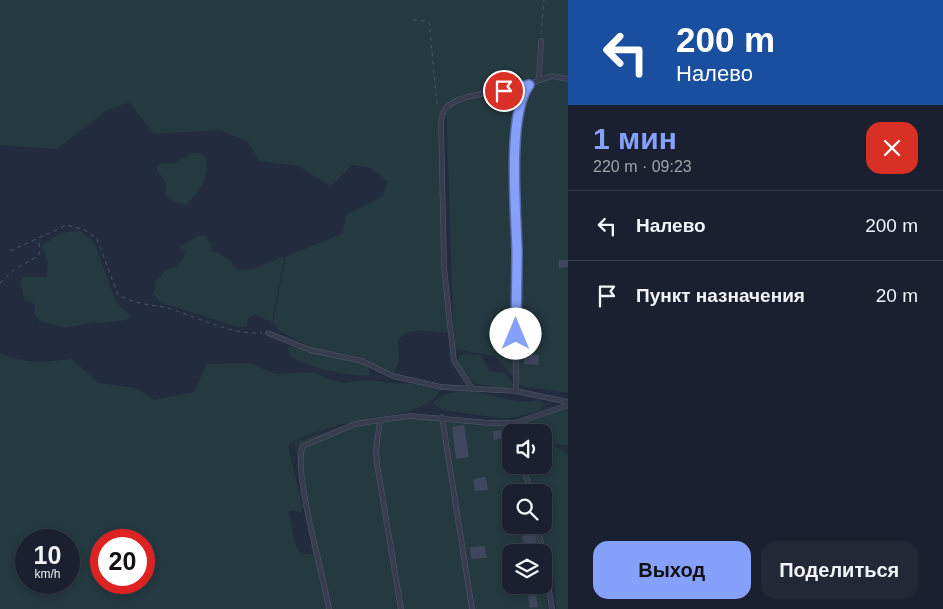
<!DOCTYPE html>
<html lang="ru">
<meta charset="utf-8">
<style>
body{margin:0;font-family:Helvetica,sans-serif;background:#232837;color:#f1f3f6;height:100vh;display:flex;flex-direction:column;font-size:19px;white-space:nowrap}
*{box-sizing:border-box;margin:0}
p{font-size:16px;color:#9fa3aa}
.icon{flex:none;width:28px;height:28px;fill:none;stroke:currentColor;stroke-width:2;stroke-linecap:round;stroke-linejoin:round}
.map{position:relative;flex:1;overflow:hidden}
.details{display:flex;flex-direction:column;background:#1a202f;width:375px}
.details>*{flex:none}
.hud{background:#1a4fa0;color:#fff;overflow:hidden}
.controls{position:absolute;left:502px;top:424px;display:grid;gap:10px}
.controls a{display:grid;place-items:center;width:50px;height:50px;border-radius:10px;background:#1a202f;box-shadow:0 2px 8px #0003,0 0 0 1px #383e4b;font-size:25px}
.speed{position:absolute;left:15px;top:529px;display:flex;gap:10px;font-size:25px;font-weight:700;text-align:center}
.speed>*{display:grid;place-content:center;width:65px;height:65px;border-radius:50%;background:#1a202f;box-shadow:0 2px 8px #0003,0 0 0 1px #383e4b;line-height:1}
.speed small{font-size:12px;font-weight:400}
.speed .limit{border:8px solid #d22;background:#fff;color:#111}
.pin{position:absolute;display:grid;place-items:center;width:42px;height:42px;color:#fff;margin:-21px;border:2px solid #fff;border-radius:50%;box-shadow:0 1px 5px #0007}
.me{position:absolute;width:55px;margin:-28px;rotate:0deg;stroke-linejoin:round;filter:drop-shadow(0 0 4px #0008)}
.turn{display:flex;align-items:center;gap:18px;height:105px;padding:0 25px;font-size:22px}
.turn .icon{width:65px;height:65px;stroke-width:2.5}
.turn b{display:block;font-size:35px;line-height:42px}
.round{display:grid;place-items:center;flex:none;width:52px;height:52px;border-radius:15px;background:#232837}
.summary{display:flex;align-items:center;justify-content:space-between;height:85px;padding:0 25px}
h1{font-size:30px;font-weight:600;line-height:38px;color:#86a1fc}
.action{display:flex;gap:10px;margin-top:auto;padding:10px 25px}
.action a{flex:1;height:58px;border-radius:15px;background:#86a1fc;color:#111;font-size:20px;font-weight:600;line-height:58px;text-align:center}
.action a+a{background:#232837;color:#f1f3f6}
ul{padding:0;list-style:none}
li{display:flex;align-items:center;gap:15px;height:70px;padding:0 25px;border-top:1px solid #383e4b}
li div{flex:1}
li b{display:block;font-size:19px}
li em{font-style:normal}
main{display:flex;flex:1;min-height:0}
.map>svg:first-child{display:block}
.green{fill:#253940;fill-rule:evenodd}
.building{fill:#3f475f}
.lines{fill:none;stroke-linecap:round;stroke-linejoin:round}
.lane-casing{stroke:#555b6d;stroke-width:5.5}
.path{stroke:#43565d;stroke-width:1;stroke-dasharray:4 4;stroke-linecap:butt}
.lane{stroke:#373d4f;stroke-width:4.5}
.route-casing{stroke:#5769a4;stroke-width:12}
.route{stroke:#86a1fc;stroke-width:9}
</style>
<main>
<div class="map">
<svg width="568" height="609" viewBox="0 0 568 609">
<rect width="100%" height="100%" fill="#232b3f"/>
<!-- green -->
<path class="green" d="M 0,0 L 568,0 L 568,393 L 522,386 L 495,356 L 454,349 L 446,104 L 442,107 L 438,121 L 444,283 L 449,330 L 446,333 C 430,331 409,326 398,340 L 399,360 L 394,373 L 360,357 L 312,348 L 279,331 L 273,322 L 286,256 L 342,234 L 347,214 L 383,196 L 387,182 L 371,168 L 352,165 L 331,186 L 298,166 L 259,161 L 248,142 L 219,130 L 154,134 L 129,102 L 106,111 L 57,149 L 0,145 Z
M 191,153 L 199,153 L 205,156 C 210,178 201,190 186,205 L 172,201 L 165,194 L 166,182 L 157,171 L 157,166 L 161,163 L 175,163 Z
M 80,231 L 94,242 L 116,302 L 131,316 L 126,320 L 100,323 L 93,322 L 66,328 L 39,321 L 35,315 L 34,303 L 25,301 L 21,285 L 22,277 L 47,277 L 48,263 L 42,245 L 61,233 Z
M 198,236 L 205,236 L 211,243 L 212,250 L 232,261 L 233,267 C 249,276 268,261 285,256 L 272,322 L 255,315 L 248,318 L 247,327 L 234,326 L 159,302 L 153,293 L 156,287 L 154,283 L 166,270 L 176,267 L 185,256 L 185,251 L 180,247 Z
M 294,346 L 364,363 L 368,367 L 371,375 C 355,379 303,366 290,356 L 288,348 Z
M 0,353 C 27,365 43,362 72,359 L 99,383 L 136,388 L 154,400 L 194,392 L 207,364 L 250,363 L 276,374 L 315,372 L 325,378 L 342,383 L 365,380 L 420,385 L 438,391 L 438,395 C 417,415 390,414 363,420 C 337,425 313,431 290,444 L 288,447 L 303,507 L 301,513 L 292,510 L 288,512 C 293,522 292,550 302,553 C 306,555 309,553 313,555 L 295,442 L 353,423 L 407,414 L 522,423 L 568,408 L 568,445 L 553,445 L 568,454 L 568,609 L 556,609 L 555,583 L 546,564 L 540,533 L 544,525 L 544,492 L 532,492 L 528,465 L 544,465 L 544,432 L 511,432 L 511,465 L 525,465 L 530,492 L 511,492 L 511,525 L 535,525 L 540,552 L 511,552 L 511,585 L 544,585 L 544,576 L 548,609 L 0,609 ZM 26,540 L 69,540 L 69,582 L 26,582 ZM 101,540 L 144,540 L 144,582 L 101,582 Z
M 464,354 L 480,355 C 492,369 481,371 505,373 L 514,386 L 507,388 L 475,384 L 457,363 L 459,356 Z
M 466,390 C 491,393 514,406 539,400 L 545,404 L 540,411 L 507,419 L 442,410 L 434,404 L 434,401 L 445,394 Z"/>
<!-- building -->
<path class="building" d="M 559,260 L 568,260 L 568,267 L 559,268 Z
M 524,354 L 539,355 L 538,365 L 524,364 Z
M 464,425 L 469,457 L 456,459 L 452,427 Z
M 505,430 L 506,438 L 494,440 L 493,431 Z
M 486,477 L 488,490 L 475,491 L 473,479 Z
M 535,534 L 537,544 L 524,547 L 522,536 Z
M 485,546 L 487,558 L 471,559 L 470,547 Z
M 536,595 L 538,607 L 530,608 L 528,596 Z"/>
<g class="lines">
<defs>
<path id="lane" d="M 539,80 L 552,76 L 568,79
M 268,333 L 310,350 L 362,361 L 393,376 L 441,387 L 516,391 L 568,402
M 472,388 L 454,361 L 450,326 L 444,266 L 441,121 C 442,118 443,112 445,109 C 459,91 516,93 539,80 L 541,41
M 516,391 L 515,152 C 517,131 515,102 529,86
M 442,417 L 472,609
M 380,420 L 376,450 L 377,464 L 401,609
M 515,423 L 515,432
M 523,465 L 531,492
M 537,525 L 543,552
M 544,558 L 552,609
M 329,609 C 324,577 292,469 303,446 L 355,424 L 380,420 L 410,416 L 490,423 L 515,423 L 568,405"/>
</defs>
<!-- lane casing -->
<use href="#lane" class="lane-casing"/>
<!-- path -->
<path class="path" d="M 413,20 L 429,21 L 437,104 L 440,106
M 541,34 L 544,0
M 10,251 L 67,225 L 85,230 L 97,239 L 118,295 C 141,307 153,303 174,310 C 204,320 230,334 262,333
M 0,283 L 15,269 L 38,256 L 40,251 L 39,240"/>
<!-- lane -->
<use href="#lane" class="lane"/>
</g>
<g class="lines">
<defs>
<path id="route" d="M 504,91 L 529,85 C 507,113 516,212 517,250 C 517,278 516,306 516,334"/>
</defs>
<!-- route casing -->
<use href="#route" class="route-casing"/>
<!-- route -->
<use href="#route" class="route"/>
</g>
</svg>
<div class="controls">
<a><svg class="icon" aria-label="sound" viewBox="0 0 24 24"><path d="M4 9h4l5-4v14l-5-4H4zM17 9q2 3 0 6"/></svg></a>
<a><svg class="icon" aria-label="search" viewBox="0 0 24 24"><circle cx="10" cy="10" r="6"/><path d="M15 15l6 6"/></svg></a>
<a><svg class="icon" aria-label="layers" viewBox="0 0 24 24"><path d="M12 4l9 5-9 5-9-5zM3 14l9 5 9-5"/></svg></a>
</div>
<div class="speed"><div>10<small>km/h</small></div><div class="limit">20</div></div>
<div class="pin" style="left:504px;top:91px;background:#d93025"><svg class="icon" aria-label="arrive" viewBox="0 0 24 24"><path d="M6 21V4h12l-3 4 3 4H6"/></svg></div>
<svg class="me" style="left:516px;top:334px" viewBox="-20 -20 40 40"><circle r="19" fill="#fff"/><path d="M0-13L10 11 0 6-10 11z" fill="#86a1fc"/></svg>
</div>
<section class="details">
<div class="hud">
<div class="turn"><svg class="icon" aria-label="left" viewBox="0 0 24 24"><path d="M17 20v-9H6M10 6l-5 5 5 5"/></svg><div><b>200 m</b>Налево</div></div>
</div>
<div class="summary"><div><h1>1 мин</h1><p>220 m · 09:23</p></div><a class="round" style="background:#d93025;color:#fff"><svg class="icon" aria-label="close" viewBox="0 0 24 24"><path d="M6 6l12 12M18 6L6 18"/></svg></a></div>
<ul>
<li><svg class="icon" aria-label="left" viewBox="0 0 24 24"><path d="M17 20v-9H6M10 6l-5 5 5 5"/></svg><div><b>Налево</b></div><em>200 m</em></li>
<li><svg class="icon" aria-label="arrive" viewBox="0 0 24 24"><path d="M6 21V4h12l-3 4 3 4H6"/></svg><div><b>Пункт назначения</b></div><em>20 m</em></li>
</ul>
<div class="action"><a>Выход</a><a>Поделиться</a></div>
</section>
</main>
